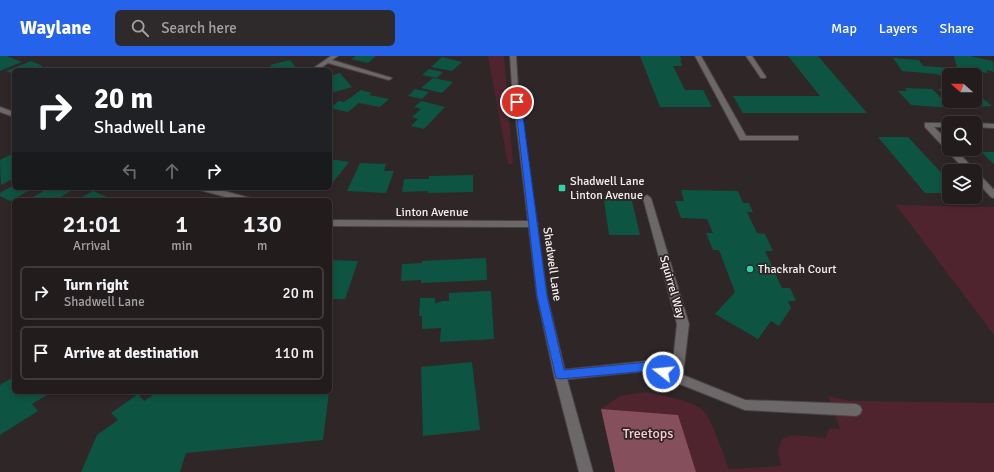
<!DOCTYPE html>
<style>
body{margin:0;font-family:Signika,sans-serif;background:#2e292a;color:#f1f3f6;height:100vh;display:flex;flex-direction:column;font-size:15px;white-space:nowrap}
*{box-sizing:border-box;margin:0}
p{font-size:13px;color:#a2a1a4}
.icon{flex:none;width:22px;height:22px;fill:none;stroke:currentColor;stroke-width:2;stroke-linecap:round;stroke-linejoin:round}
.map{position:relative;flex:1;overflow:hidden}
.details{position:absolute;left:12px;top:142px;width:320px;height:196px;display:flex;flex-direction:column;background:#221c1d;border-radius:6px;box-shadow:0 2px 6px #0003,0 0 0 1px #3f3a3b}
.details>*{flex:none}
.banner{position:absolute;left:12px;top:12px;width:320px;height:122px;border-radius:6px;box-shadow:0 2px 6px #0003,0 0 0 1px #3f3a3b;background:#202124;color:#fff;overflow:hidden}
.needle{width:26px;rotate:291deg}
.fabs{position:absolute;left:942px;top:12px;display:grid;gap:8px}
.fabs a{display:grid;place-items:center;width:40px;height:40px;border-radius:6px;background:#221c1d;box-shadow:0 2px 6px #0003,0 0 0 1px #3f3a3b;font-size:20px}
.pin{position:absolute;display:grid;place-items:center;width:34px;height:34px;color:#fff;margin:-17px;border:2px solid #fff;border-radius:50%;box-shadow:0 1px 4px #0007}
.me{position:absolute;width:44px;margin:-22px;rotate:286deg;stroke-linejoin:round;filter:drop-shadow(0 0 3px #0008)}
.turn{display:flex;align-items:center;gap:14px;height:84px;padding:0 16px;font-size:18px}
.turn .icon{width:52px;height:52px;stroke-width:2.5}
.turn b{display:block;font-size:28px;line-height:34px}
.lanes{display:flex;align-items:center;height:38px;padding:0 16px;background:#0003;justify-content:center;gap:20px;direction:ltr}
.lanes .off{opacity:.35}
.eta{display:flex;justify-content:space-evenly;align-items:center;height:68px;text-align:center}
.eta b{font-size:24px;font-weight:600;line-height:28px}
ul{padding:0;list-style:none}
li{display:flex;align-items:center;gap:12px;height:54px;margin:0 8px 6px;padding:0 8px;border:2px solid #3f3a3b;border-radius:6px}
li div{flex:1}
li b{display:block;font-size:15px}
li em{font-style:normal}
header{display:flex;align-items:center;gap:24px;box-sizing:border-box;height:56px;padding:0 20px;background:#2563eb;color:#fff}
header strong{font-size:19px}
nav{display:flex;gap:22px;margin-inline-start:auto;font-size:14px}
.search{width:280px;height:36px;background:#2e292a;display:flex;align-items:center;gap:10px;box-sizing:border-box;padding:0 14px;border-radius:6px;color:#a2a1a4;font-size:15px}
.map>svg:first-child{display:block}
.green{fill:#50242f}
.forest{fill:#854f5b}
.building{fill:#0e5442}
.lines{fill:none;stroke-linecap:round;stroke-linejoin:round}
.minor-casing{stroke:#4a4243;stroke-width:2}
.tertiary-casing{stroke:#4a4243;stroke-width:2}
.minor{fill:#6c6768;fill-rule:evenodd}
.tertiary{fill:#6c6768;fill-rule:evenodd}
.route{fill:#2563eb;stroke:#184099}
.poi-dot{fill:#2ed4aa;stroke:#2e2627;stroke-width:1.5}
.labels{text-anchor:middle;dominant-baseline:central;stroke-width:3.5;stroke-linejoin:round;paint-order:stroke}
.poi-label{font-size:12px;fill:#f5eff0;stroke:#2e2627;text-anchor:start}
.street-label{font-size:12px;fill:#f5eff0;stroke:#2e2627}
.near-park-label{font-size:14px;fill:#fdc8d1;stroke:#2e2627}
</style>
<header>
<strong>Waylane</strong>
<div class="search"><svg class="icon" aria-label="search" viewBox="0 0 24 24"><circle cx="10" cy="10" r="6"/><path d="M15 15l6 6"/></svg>Search here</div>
<nav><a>Map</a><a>Layers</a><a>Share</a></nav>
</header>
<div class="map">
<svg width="994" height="416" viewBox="0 0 994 416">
<rect width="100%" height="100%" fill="#2e2627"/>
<!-- green -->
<path class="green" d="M 488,0 L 504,0 L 513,108 L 508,108 Z
M 896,149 L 994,151 L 994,279 Z
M 646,336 C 660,339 688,344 700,352 C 712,360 723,399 729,413 L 781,410 L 778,395 L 782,383 L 793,379 L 825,382 L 830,372 L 840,373 L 828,340 L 850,345 L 994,347 L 994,416 L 615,416 L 601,353 L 620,340 Z"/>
<!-- forest -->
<path class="forest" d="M 601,353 L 678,359 L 696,416 L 615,416 Z"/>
<!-- building -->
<path class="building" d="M 0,0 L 7,0 L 22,6 L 0,15 Z
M 356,0 L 376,0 L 368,7 L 351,3 Z
M 640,0 L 680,0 L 682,5 L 680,4 L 682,10 L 673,10 L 685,34 L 703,34 L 712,51 L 660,51 Z
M 788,0 L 818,0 L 867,57 L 743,57 L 733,40 L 820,40 Z
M 954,0 L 970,0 L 993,5 L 994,16 L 987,14 L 987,17 L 957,12 Z
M 442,1 L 462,6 L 452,15 L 431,11 Z
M 893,2 L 919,4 L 923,10 L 951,12 L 956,19 L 949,19 L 949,20 L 938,19 L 937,18 L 902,15 Z
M 290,4 L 298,14 L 273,14 L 270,9 Z
M 31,5 L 43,10 L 34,14 L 14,14 L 14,18 L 6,15 Z
M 429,13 L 443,16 L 437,22 L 422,19 Z
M 340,17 L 352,31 L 331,37 L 330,20 Z
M 433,22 L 453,26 L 442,37 L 421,32 Z
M 905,32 L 932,33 L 952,52 L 911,49 L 898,35 L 907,35 Z
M 415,33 L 429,36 L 422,43 L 408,40 Z
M 938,33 L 949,33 L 949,43 Z
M 361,34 L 372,37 L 369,39 L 389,43 L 380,51 L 359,47 L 348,56 L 330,52 L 339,45 L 344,46 Z
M 975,36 L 992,50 L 975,51 L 976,52 L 958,52 L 951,45 L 975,45 Z
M 421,45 L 445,51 L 424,73 L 411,70 L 418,63 L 412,61 L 421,53 L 414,51 Z
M 878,81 L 908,81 L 949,125 L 949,137 L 925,137 Z
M 981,96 L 994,96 L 994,108 Z
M 14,97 L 14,122 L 1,129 L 0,104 Z
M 330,103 L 349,106 L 330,130 Z
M 360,107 L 386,108 L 384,115 L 394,115 L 386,137 L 347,135 Z
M 473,119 L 473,136 L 428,137 L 428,135 L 402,136 L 404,123 L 429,123 L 429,120 Z
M 14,129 L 14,132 L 34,132 L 10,145 L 0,140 L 0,137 Z
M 49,132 L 76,132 L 55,144 L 39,144 L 33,141 Z
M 681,134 L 738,135 L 743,147 L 749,147 L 753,156 L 747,156 L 757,177 L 765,178 L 773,195 L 765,195 L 782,232 L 790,232 L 796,245 L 788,245 L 791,252 L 779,270 L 771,265 L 758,283 L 715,258 L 735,236 L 719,194 L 713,194 L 706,177 L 713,177 L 707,163 L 681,162 L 675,145 L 684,145 Z
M 93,135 L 107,141 L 112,144 L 77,144 Z
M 604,144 L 632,145 L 640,179 L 609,179 Z
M 486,202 L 487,224 L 421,227 L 421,224 L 401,225 L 402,208 L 422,207 L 422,205 Z
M 330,204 L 358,205 L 345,243 L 330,243 Z
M 491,235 L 494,283 L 440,286 L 441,272 L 422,273 L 422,260 L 419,260 L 420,242 L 435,242 L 435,247 L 441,246 L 441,245 L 449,245 L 449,237 Z
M 472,306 L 480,374 L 423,380 L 421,311 Z
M 13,321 L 14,336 L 44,336 L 47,339 L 32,348 L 38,355 L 0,379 L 0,329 Z
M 157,336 L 329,336 L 323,384 L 186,397 L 180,416 L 81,416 L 97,379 L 118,364 L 111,357 L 138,338 L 144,345 Z"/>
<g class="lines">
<defs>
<path id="minor" d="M 331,0 L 338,0 L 332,4 L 392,22 L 389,24 L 328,7 L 319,13 L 315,13 L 315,11 Z
M 695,0 L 701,0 L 746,80 L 798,80 L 798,84 L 740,84 Z
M 746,0 L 752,0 L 766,21 L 765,22 L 761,22 Z
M 0,51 L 14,56 L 14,61 L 0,56 Z
M 925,67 L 950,67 L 949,71 L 934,71 L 949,86 L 949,93 L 955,93 L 974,113 L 975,115 L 966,115 L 925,71 Z
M 974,67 L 975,67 L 994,68 L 994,72 L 975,71 Z
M 975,116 L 978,117 L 994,134 L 994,142 L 991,141 L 975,124 Z
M 199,132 L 213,132 L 250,142 L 251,144 L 237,144 L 200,134 Z
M 647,139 L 651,142 L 689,268 L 683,319 L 745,344 L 856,348 L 860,350 L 862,354 L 860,358 L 856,360 L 745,354 L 647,315 L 560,324 L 556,323 L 554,319 L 556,315 L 560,314 L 648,305 L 672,314 L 677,268 L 643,142 Z
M 330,164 L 533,165 L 538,168 L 533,171 L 330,170 Z"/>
<path id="tertiary" d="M 510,0 L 516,0 L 518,31 L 547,240 L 566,319 L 593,416 L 579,416 L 554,319 L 537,240 L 512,31 Z"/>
</defs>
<!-- minor casing -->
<use href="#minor" class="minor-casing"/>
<!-- tertiary casing -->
<use href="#tertiary" class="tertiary-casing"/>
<!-- minor -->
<use href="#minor" class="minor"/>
<!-- tertiary -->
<use href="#tertiary" class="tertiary"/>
</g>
<!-- route -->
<path class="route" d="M 515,45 L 521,46 L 547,240 L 564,314 L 648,306 L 667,313 L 668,316 L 667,319 L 663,321 L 648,315 L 560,323 L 556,322 L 537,240 Z"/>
<!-- markers -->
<g class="poi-dot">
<rect x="558" y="128" width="8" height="8" rx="2"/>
<circle cx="750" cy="213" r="4"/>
</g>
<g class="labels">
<!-- poi labels -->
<g class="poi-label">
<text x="570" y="125">Shadwell Lane<tspan x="570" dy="14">Linton Avenue</tspan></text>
<text x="758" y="213">Thackrah Court</text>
</g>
<!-- street labels -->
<g class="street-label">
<text x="432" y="156">Linton Avenue</text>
<text transform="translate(552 208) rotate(82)">Shadwell Lane</text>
<text transform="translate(672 231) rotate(74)">Squirrel Way</text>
</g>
<!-- near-park labels -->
<g class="near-park-label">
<text x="648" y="377">Treetops</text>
</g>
</g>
</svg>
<div class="fabs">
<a><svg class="needle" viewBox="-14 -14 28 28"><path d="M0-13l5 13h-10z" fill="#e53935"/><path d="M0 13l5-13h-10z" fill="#a2a1a4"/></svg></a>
<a><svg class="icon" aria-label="search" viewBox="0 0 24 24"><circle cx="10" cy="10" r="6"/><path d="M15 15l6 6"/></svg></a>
<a><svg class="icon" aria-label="layers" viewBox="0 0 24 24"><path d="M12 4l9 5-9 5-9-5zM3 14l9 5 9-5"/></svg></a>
</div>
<div class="pin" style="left:517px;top:46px;background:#d93025"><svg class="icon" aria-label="arrive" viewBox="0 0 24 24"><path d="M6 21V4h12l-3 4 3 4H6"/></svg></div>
<svg class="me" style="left:663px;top:316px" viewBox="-20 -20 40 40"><circle r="17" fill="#2563eb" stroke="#fff" stroke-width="3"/><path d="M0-11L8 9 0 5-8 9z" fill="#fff"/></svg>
<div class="banner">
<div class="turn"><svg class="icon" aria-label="right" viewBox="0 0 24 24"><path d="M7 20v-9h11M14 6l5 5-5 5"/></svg><div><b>20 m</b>Shadwell Lane</div></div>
<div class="lanes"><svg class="icon off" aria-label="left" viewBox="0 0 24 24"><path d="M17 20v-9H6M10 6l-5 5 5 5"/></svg><svg class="icon off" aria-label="ahead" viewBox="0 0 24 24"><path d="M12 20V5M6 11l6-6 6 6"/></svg><svg class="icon" aria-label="right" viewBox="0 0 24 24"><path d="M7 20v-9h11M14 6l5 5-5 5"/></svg></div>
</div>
<section class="details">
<div class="eta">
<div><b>21:01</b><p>Arrival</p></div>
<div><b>1</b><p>min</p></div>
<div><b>130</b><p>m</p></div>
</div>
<ul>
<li><svg class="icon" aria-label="right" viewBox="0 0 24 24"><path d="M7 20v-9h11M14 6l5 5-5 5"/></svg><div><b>Turn right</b><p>Shadwell Lane</p></div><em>20 m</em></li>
<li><svg class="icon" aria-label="arrive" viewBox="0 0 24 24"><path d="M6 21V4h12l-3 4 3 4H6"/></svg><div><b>Arrive at destination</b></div><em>110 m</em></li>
</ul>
</section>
</div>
